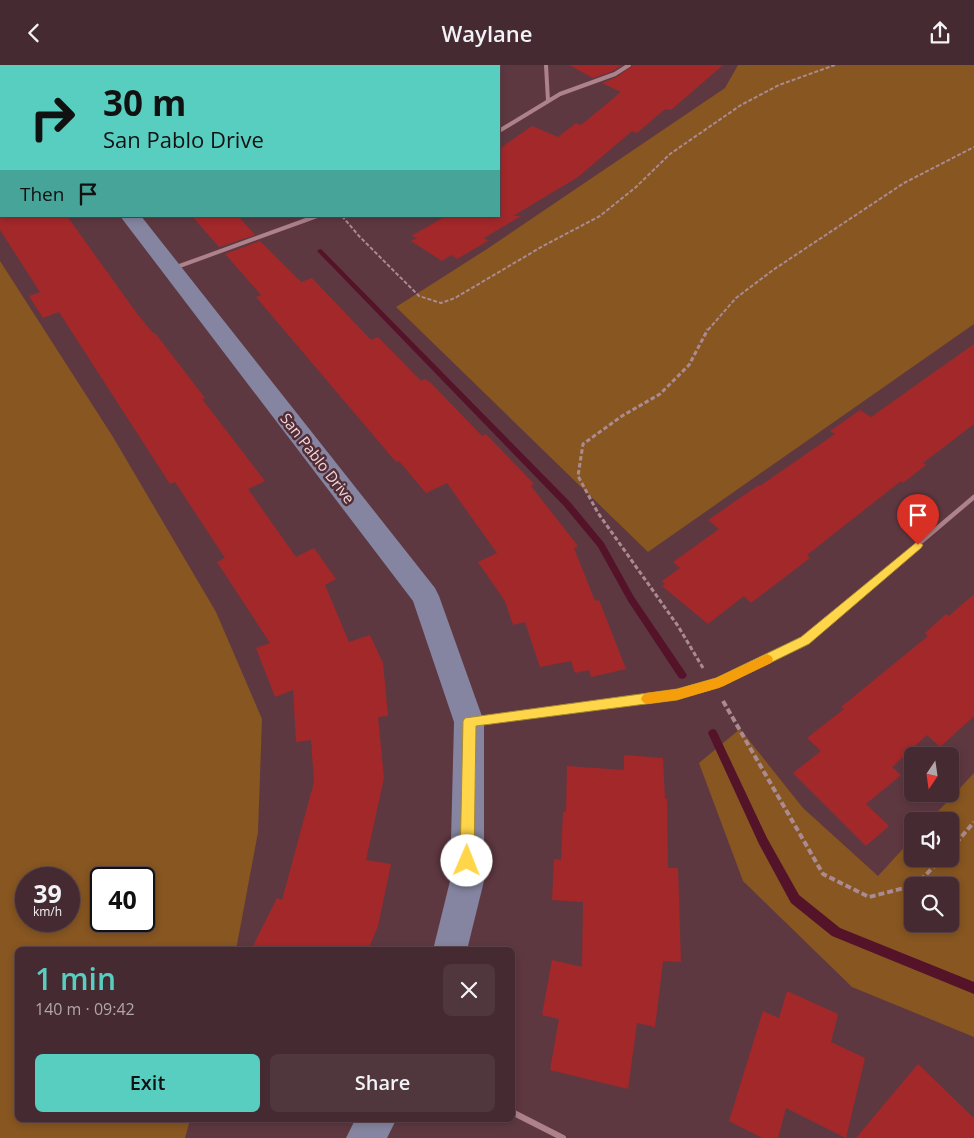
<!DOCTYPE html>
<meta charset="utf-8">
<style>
body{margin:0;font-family:"Open Sans",sans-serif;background:#50363d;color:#f1f3f6;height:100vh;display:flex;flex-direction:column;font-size:19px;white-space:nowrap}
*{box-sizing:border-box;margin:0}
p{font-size:16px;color:#b0a7ab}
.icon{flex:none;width:28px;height:28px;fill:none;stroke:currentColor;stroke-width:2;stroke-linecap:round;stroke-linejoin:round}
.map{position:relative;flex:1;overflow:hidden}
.side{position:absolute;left:15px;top:882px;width:500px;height:175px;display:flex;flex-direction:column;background:#462a31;border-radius:8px;box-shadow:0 2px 8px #0003,0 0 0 1px #5e464d}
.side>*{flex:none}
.hud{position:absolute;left:0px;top:0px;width:500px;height:152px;box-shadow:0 2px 8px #0003,0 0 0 1px #5e464d;background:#58cec0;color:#111;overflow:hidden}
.needle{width:32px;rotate:193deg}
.buttons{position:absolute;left:904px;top:682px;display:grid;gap:10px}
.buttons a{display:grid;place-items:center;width:55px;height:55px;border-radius:8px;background:#462a31;box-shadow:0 2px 8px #0003,0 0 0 1px #5e464d;font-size:25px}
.speed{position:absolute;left:15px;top:802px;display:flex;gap:10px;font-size:25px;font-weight:700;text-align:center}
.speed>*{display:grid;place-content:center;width:65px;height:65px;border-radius:50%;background:#462a31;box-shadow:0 2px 8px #0003,0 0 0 1px #5e464d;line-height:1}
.speed small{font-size:12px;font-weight:400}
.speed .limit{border:2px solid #111;border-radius:8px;background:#fff;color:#111}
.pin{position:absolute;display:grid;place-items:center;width:42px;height:42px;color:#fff;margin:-51px -21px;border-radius:50% 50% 50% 0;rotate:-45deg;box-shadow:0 0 5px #0007}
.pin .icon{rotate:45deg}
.me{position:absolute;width:55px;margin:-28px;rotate:1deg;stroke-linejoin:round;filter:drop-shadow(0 0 4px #0008)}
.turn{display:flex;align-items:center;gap:18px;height:105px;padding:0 20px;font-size:22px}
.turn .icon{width:65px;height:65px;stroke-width:2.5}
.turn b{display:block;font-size:35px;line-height:42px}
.then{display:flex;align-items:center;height:48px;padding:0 20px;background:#0003;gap:10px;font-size:19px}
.round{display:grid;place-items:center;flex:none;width:52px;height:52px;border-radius:8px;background:#50363d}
.head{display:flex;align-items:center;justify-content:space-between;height:85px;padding:0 20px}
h1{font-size:30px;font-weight:600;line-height:38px;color:#58cec0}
.action{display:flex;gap:10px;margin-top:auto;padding:10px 20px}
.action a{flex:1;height:58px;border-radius:8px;background:#58cec0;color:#111;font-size:20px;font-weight:600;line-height:58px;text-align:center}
.action a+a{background:#50363d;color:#f1f3f6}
header{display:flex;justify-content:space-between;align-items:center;height:65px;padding:0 20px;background:#462a31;font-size:22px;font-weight:600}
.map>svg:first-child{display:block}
.green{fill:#875621;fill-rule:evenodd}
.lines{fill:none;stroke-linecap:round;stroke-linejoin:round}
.stream{fill:#541329;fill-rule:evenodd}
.building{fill:#a3282a}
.path-far2{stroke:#ab8b92;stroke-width:2;stroke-dasharray:4 2;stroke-linecap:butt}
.path-far1{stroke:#ab8b92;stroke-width:3;stroke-dasharray:4.5 2.5;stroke-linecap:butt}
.path{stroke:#ab8b92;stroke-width:4;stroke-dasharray:6 3;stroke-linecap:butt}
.street-far2{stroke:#ae828b;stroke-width:4}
.street-far1{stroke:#ae828b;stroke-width:4.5}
.street{stroke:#ae828b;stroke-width:6}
.secondary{fill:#8585a1;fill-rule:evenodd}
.route{fill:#ffd54a;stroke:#a68a30}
.slow{fill:#f59e0b}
.labels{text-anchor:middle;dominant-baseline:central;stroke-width:5;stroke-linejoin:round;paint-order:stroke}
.street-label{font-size:15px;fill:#f1d8dc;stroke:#532d36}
</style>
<header><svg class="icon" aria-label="back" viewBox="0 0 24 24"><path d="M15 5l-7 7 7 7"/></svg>Waylane<svg class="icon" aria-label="share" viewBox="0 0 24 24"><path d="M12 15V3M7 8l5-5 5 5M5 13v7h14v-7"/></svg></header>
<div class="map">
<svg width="974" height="1073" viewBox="0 0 974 1073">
<rect width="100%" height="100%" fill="#5e3841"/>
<!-- green -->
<path class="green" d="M 738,0 L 974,0 L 974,259 L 648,487 L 396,242 L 487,184 L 725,23 Z
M 0,196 L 113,372 L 216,547 L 262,654 L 258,767 L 236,885 L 18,885 L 18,1055 L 190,1055 L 185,1073 L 0,1073 ZM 26,814 L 69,814 L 69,856 L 26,856 ZM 101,814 L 144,814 L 144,856 L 101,856 Z
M 740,664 L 803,743 L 878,811 L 912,774 L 912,794 L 950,794 L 950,756 L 929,756 L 974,708 L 974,972 L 852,922 L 743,816 L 699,698 ZM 912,821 L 950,821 L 950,859 L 912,859 Z"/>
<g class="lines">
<!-- stream -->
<path class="stream" d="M 152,0 L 158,0 L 159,1 L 153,1 Z
M 320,184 L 322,185 L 570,437 L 604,478 L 634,532 L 685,607 L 687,610 L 685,613 L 682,614 L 679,613 L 628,536 L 598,482 L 564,441 L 318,187 L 317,186 Z
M 713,664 L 716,665 L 767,773 L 799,830 L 840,863 L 974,917 L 974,929 L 832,871 L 791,838 L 759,779 L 708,668 L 710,665 Z"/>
</g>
<!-- building -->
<path class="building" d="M 569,0 L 622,0 L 613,6 L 593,13 Z
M 633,0 L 723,0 L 671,45 L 665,44 L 637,68 L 632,66 L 578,112 L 513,151 L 521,151 L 484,173 L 488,176 L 457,194 L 451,190 L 442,196 L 411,176 L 417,173 L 411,171 L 446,151 L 499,151 L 499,84 L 532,61 L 558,72 L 576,58 L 581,60 L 621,27 L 602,18 L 617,12 Z
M 0,151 L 67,151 L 138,250 L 153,268 L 155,268 L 205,333 L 202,334 L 265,416 L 248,424 L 296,492 L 314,483 L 336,514 L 325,520 L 349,577 L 370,570 L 383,598 L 388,651 L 378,652 L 384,713 L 366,795 L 391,799 L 378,861 L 368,885 L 251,885 L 277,833 L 282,835 L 314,717 L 311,675 L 296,677 L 293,625 L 275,632 L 256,583 L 270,578 L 217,497 L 225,493 L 175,417 L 170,419 L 59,247 L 43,253 L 29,231 L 40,227 L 0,165 Z
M 192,151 L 238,151 L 255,170 L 219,182 Z
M 260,176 L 301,217 L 312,213 L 371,275 L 378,272 L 421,316 L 425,314 L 431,318 L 482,371 L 486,369 L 534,419 L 531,421 L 578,481 L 574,483 L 595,536 L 599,535 L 626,604 L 591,612 L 589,605 L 575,608 L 571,596 L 540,602 L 525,557 L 513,560 L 505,536 L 478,497 L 497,488 L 447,418 L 426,428 L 399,396 L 396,397 L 256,232 L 261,230 L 225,189 Z
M 974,279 L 974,359 L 923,398 L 926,400 L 903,418 L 901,416 L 807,490 L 810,493 L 751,538 L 744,531 L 708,559 L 662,521 L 665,519 L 662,516 L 680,503 L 673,497 L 719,464 L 708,455 L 759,420 L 760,421 L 835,369 L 830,366 L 860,345 L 871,352 Z
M 974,529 L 974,651 L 940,682 L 927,670 L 892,702 L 901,710 L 866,739 L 889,761 L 866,781 L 793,708 L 821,686 L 807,673 L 844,644 L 841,642 L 928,571 L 925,568 L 946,549 L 949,551 Z
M 624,690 L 663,693 L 665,734 L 667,733 L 668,803 L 678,803 L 681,897 L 663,896 L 655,962 L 637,958 L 628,1024 L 550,1005 L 559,954 L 542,950 L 552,895 L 582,902 L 583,837 L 552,835 L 554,794 L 561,795 L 563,747 L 566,747 L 567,701 L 624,705 Z
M 787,926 L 838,949 L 831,977 L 865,993 L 846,1073 L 786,1043 L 778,1073 L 762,1073 L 729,1056 L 763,946 L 779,953 Z
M 918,999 L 974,1053 L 974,1073 L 856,1073 Z"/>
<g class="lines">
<!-- path-far2 -->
<path class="path-far2" d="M 342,151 L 359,171 L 419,231 L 441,238 L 455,233 L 543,181 L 600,151 L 636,122 L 670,89 L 741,40 L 779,20 L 835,0
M 708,265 L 736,233 L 773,205 L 904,118 L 974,82"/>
<!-- path-far1 -->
<path class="path-far1" d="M 703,603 L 678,561 L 598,448 L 578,411 L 583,379 L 622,351 L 660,329 L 689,300 L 708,264"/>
<!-- path -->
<path class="path" d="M 723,636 L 823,809 L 869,832 L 916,820 L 941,794
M 950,785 L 974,757"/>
<!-- street-far2 -->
<path class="street-far2" d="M 546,0 L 548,36
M 499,66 L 560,29 L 615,9 L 629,0
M 174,203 L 317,151"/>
<!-- street-far1 -->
<path class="street-far1" d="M 727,614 L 805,575 L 974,432"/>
<!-- street -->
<path class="street" d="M 477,656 L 677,630 L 719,618 L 729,613
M 512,1047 L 563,1073"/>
<!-- secondary -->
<path class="secondary" d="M 0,0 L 17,0 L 17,1 L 1,2 Z
M 120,151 L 141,151 L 435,523 L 439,531 L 484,657 L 484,816 L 467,885 L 433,885 L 450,816 L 454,657 L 413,536 Z
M 355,1055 L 396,1055 L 387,1073 L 346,1073 Z"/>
</g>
<!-- route -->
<path class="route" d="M 918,476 L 923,480 L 921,483 L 809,579 L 723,621 L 677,635 L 476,661 L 474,796 L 472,800 L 467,802 L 462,800 L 460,796 L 463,656 L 465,653 L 677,624 L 716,613 L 801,572 Z"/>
<!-- slow -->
<path class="slow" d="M 767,589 L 771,591 L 773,594 L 771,598 L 719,623 L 677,635 L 647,639 L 643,637 L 641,634 L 643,630 L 647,628 L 677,624 L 716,613 Z"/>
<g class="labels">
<!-- street labels -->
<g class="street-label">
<text transform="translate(318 393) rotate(52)">San Pablo Drive</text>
</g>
</g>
</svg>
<div class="buttons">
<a><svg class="needle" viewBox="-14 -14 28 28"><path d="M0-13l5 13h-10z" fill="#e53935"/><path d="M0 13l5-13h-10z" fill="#b0a7ab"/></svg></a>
<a><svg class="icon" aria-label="sound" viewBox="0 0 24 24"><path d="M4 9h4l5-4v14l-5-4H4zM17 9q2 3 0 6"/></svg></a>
<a><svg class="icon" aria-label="search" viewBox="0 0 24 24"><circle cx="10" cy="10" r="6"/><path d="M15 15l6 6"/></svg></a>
</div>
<div class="speed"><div>39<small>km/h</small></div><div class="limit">40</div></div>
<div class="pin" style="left:918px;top:480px;background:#d93025"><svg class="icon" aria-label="arrive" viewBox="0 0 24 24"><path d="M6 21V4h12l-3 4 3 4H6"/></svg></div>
<svg class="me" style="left:467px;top:796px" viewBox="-20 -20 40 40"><circle r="19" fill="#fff"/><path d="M0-13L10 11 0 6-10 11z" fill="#ffd54a"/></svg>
<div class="hud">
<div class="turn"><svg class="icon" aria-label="right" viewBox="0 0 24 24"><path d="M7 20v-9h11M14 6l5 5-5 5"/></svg><div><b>30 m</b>San Pablo Drive</div></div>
<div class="then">Then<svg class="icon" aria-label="arrive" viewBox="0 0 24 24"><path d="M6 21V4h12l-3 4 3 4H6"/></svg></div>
</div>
<section class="side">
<div class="head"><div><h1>1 min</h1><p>140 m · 09:42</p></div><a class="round"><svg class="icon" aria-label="close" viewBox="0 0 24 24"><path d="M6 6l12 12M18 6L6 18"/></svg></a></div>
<div class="action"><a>Exit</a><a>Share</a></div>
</section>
</div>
